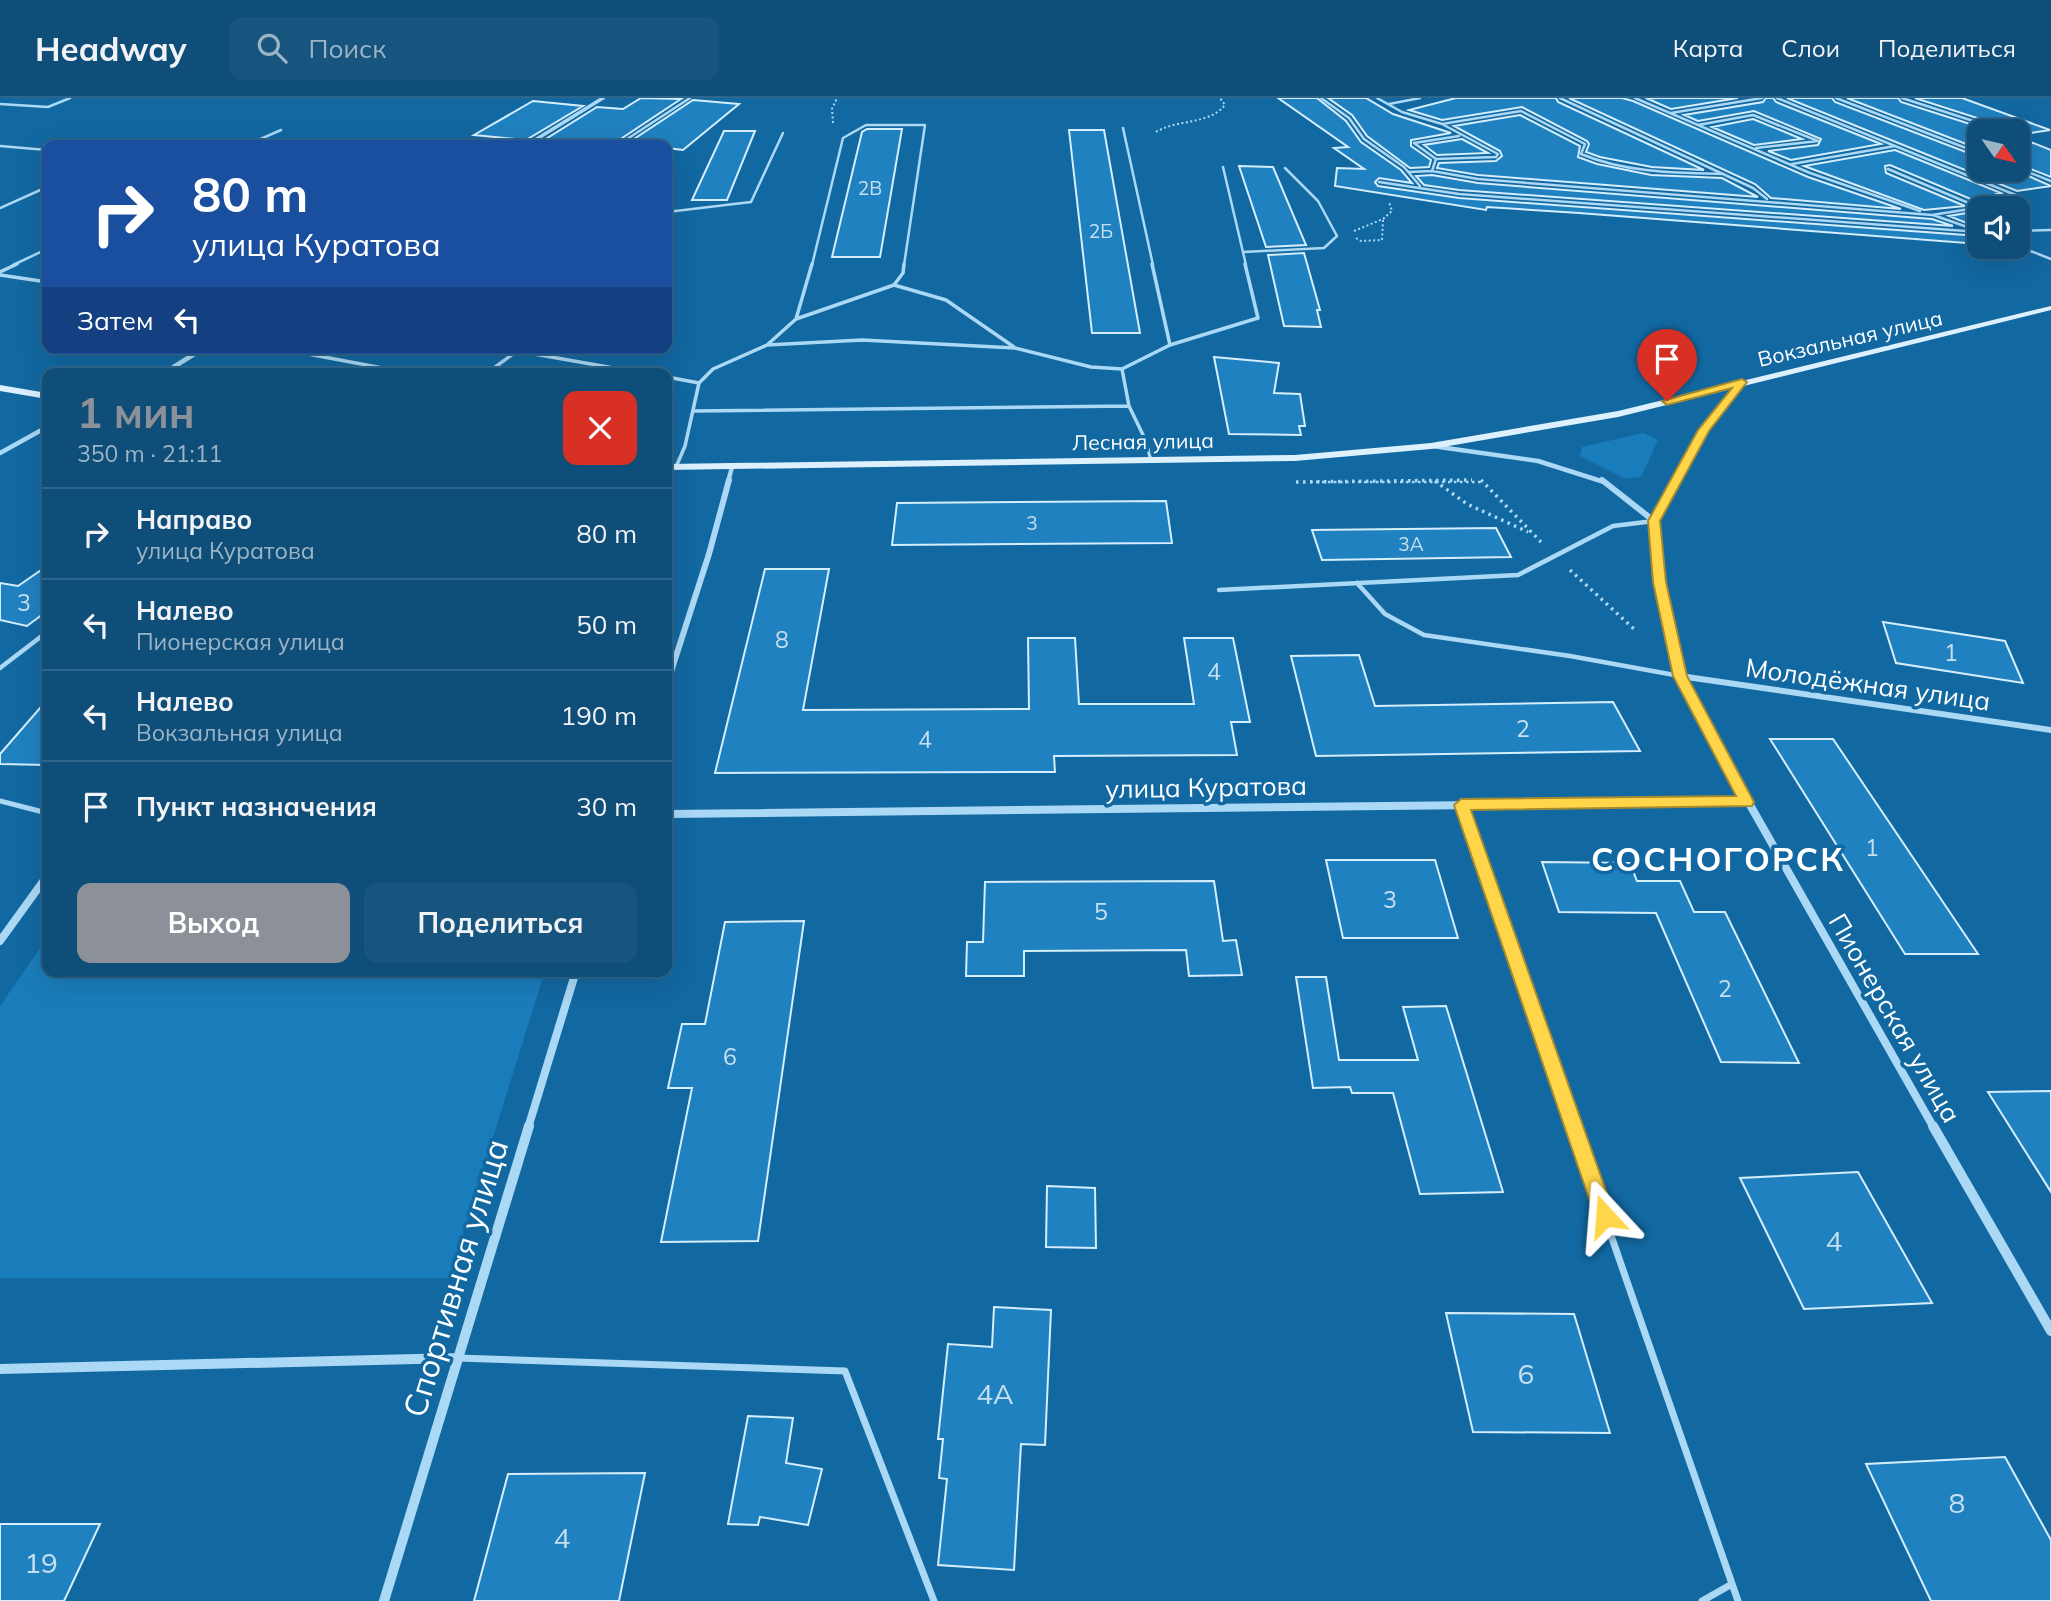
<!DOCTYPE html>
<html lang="ru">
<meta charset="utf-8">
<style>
body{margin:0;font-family:Mulish,sans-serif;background:#17557e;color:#f1f3f6;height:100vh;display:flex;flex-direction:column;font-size:26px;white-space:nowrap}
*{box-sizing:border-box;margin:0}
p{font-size:23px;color:#9bb4c6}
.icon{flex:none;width:38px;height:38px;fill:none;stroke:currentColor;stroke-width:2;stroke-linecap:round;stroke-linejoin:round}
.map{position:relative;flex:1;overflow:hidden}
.panel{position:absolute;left:42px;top:270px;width:630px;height:609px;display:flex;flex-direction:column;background:#0e4e79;border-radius:14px;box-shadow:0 7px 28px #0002,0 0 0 2px #2e658a}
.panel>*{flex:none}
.hud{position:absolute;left:42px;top:42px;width:630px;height:214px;border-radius:14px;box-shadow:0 7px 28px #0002,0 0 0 2px #2e658a;background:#1a4fa0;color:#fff;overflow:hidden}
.needle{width:46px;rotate:124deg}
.controls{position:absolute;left:1967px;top:21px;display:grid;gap:14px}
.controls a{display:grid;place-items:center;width:63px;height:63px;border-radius:14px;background:#0e4e79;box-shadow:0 7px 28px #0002,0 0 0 2px #2e658a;font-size:35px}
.pin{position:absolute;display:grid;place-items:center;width:60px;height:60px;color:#fff;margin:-72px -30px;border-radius:50% 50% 50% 0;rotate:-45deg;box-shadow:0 0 7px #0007}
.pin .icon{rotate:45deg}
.me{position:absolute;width:77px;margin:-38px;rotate:341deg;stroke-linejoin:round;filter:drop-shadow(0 0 5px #0008)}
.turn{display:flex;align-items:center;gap:24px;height:147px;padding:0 35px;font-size:32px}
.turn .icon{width:91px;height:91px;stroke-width:2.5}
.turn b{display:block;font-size:49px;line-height:60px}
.then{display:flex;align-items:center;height:66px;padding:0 35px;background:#0003;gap:14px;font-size:26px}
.round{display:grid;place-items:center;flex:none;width:74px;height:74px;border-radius:14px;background:#17557e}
.summary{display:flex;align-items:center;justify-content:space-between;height:119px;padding:0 35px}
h1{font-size:42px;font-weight:700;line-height:52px;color:#8c9099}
.action{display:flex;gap:14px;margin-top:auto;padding:14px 35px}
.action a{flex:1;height:80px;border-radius:14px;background:#8c9099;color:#fff;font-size:28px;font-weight:700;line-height:80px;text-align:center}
.action a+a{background:#17557e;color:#f1f3f6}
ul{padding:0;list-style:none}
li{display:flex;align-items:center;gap:21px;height:91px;padding:0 35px;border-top:2px solid #2e658a}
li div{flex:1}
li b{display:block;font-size:26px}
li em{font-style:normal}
header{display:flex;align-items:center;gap:42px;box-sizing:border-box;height:98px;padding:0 35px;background:#0e4e79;border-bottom:2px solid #2e658a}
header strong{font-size:33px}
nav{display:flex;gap:38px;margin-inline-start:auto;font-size:24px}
.search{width:490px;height:63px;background:#17557e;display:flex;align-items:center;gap:18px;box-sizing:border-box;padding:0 24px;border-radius:14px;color:#9bb4c6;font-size:26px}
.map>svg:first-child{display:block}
.green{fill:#1a7dbb}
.building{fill:#2081c0;stroke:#d4eefe;stroke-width:2}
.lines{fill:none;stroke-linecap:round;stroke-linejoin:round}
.path-far2{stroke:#abd8f5;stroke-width:2;stroke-dasharray:2 2.5;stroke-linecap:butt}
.path-far1{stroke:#abd8f5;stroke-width:2.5;stroke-dasharray:2.5 3.5;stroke-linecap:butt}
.path{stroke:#abd8f5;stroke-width:3.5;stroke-dasharray:2.5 4.5;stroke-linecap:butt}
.service-far4{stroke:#abd8f5;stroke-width:2.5}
.service-far3{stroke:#abd8f5;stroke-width:3.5}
.service-far2{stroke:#abd8f5;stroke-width:4.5}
.service-far1{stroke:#abd8f5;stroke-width:5}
.service{stroke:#abd8f5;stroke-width:7}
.minor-far4{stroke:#abd8f5;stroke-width:3.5}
.minor-far3{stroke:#abd8f5;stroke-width:4.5}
.minor-far2{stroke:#abd8f5;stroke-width:6}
.minor-far1{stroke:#abd8f5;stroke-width:8}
.minor{stroke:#abd8f5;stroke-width:10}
.secondary{fill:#dcf0fd;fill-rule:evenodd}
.route{fill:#ffd54a;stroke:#a68a30;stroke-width:2}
.labels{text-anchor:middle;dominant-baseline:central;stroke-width:7;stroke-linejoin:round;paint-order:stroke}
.far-number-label{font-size:19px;fill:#c7e0ef}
.far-street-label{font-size:21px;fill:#fff;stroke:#1268a1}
.number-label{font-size:23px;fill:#c7e0ef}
.street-label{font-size:26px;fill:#fff;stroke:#1268a1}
.near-number-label{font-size:28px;fill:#c7e0ef}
.near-street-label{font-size:32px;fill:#fff;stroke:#1268a1}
.district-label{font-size:33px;font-weight:bold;letter-spacing:2px;fill:#fff;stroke:#1268a1}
</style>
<header>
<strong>Headway</strong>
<div class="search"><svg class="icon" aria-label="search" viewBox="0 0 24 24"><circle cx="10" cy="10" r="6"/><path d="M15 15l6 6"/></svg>Поиск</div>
<nav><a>Карта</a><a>Слои</a><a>Поделиться</a></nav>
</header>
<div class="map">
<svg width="2051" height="1503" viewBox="0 0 2051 1503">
<rect width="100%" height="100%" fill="#1268a1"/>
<!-- green -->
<path class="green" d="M 1643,335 L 1658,342 L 1641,379 L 1626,381 L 1580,358 L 1582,349 Z
M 47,840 L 47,873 L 545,873 L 449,1180 L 0,1180 L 0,908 Z"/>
<!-- building -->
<path class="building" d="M 641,0 L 681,1 L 616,44 L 576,47 L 541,44 L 597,9 L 623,11 Z
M 1278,0 L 1317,0 L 1346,23 L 1361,44 L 1401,72 L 1412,85 L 1379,80 L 1375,84 L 1378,88 L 1459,100 L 1979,138 L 1979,146 L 1579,115 L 1487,109 L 1486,112 L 1335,88 L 1337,70 L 1364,71 L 1334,50 L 1348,49 Z
M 1328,0 L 1366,0 L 1393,16 L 1451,35 L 1411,42 L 1411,48 L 1431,62 L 1429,69 L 1410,70 L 1367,38 L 1352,17 Z
M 1456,0 L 1556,0 L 1558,4 L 1704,72 L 1652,69 L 1600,59 L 1586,54 L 1589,46 L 1587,43 L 1522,9 L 1442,22 L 1409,12 Z
M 1569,0 L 1622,0 L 1633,3 L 1808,79 L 1901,111 L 1771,100 L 1755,86 Z
M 1656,0 L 1738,0 L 1671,11 L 1648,1 Z
M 1766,0 L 1773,0 L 1776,4 L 1881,46 L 1791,62 L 1768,53 L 1818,47 L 1821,41 L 1754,13 L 1698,23 L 1684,17 L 1763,4 Z
M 1787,0 L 1832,0 L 1835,4 L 1979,59 L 1979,72 L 2015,72 L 2051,88 L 2017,93 Z
M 1847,0 L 1898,0 L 1901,4 L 1992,33 L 1979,33 L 1979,51 Z
M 1915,0 L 1962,0 L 2050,32 L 2018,37 L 2018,33 L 1997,33 L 1999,30 L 1996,26 Z
M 693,2 L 739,6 L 683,52 L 667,50 L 667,47 L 628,45 Z
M 533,3 L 583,8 L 526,42 L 474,37 Z
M 1520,17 L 1580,48 L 1578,59 L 1597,66 L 1651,77 L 1722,80 L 1758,99 L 1478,77 L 1437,70 L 1439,65 L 1496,63 L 1502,58 L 1500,53 L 1454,28 Z
M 1753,21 L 1802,41 L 1754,47 L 1712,29 Z
M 867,31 L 902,31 L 880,159 L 832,159 L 862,34 Z
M 1069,32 L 1104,32 L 1140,235 L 1092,235 Z
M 724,33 L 755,33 L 727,102 L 692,102 Z
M 2018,39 L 2051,52 L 2051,79 L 2018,66 Z
M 1462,41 L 1488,55 L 1437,57 L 1424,47 Z
M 1895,52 L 2001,95 L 1997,96 L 2009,101 L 1980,105 L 1890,67 L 1885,68 L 1886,75 L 1965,108 L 1924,112 L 1804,68 Z
M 1239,68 L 1273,69 L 1306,147 L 1266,149 Z
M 1432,77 L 1478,85 L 1932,121 L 1953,128 L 1459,92 L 1424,87 L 1416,78 Z
M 1979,113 L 1979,130 L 1949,118 Z
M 1304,155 L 1320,212 L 1317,212 L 1321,229 L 1284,228 L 1268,157 Z
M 1214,259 L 1279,265 L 1274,295 L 1300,296 L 1305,328 L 1299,328 L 1301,337 L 1229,336 Z
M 1166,403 L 1172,445 L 892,447 L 897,405 Z
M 1496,430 L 1511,459 L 1322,462 L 1312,432 Z
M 47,468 L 47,513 L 27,528 L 0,522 L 0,485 L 18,488 Z
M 765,471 L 829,471 L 803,612 L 1029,611 L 1028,540 L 1075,540 L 1079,606 L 1194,606 L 1184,540 L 1233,540 L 1250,624 L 1231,624 L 1237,657 L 1054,658 L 1055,674 L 715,675 Z
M 1883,524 L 2005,543 L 2023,585 L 1896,565 Z
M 1359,557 L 1375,608 L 1613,604 L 1640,653 L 1316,658 L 1291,558 Z
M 47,602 L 47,667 L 0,666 L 0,656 Z
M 1770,641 L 1833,641 L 1978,856 L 1905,856 Z
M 1326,762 L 1435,762 L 1458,840 L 1343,840 Z
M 1542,764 L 1630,765 L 1637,783 L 1680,783 L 1694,814 L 1725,814 L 1799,965 L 1721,964 L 1656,815 L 1559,814 Z
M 1214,783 L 1223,843 L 1236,842 L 1242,877 L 1189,878 L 1186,852 L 1024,853 L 1024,878 L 966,878 L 967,844 L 983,844 L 985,784 Z
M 804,823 L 758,1143 L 661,1144 L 692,990 L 668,990 L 682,926 L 705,926 L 725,824 Z
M 1296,879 L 1326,879 L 1339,962 L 1418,962 L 1403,909 L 1446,908 L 1503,1094 L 1420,1096 L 1393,995 L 1352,995 L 1350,989 L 1313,990 Z
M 2051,993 L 2051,1094 L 1988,994 Z
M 1858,1074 L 1932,1205 L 1804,1211 L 1740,1080 Z
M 1047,1088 L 1095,1090 L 1096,1150 L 1046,1149 Z
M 994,1209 L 1051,1212 L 1045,1347 L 1021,1346 L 1014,1472 L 938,1467 L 947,1381 L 939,1380 L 943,1341 L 938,1341 L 948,1246 L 992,1249 Z
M 1446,1215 L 1574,1216 L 1610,1335 L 1473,1334 Z
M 748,1318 L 793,1320 L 786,1365 L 822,1371 L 808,1427 L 760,1419 L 758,1427 L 728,1426 Z
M 2005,1359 L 2051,1442 L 2051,1503 L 1931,1503 L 1866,1366 Z
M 645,1375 L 619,1503 L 474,1503 L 508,1376 Z
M 0,1426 L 100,1426 L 64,1503 L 0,1503 Z"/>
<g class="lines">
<!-- path-far2 -->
<path class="path-far2" d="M 833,25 L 832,11 L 837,0
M 1156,34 C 1177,21 1209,27 1225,7 L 1220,0
M 1354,133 L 1383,121 L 1392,113 L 1389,104
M 1356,140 L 1361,143 L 1382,142 L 1383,122"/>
<!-- path-far1 -->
<path class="path-far1" d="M 1310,384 L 1483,384"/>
<!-- path -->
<path class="path" d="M 1481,382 L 1541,444
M 1435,383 L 1467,406 L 1528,434
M 1296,384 L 1472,382
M 1570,472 L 1634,531"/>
<!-- service-far4 -->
<path class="service-far4" d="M 1321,0 L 1349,20 L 1364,41 L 1404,69 L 1420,88
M 1377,0 L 1402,14 L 1442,26 L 1498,56 L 1496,59
M 1560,0 L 1753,90 L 1767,101
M 1635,0 L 1810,75 L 1920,113
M 1777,0 L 2023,100
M 1836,0 L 1979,55
M 1902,0 L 1995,30
M 0,6 L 48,9 L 70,0
M 1389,6 L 1420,0
M 1671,15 L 1762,0
M 1442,26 L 1521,13 L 1585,46 L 1581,56 C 1627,75 1675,75 1724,76
M 1698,27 L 1753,17 L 1818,43 L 1756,50
M 1123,30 L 1153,167
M 247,47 L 281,32
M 618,47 L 690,0
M 0,48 L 47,52
M 1436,61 L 1414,45 L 1459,38
M 1792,66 L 1895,48
M 1223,69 L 1246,167
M 2018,70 L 2051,83
M 1888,71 L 1978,109
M 1432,73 L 1436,61 L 1496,59
M 1409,74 L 1432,73 L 1478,81 L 1932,117 L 2026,102
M 1379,84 L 1459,96 L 1979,134
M 0,110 L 47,89
M 667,114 L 751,104 L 783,35
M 1933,117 L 1973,131
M 2018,133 L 2051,132
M 2018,148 L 2051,161
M 1243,154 L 1324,150 L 1337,138 L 1318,103 L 1285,70
M 13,167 L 47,151
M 812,167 L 843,40 L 866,27 L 925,27 L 904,167"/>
<!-- service-far3 -->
<path class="service-far3" d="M 0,174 L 17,166
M 0,177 L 47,184
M 894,187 L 946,202 L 1014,249
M 796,221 L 812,166
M 796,221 L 894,187 L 903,175 L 904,166
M 767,247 L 862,242 L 1015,250 L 1091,269 L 1122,271
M 1170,247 L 1258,220 L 1245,166
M 276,250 L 409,275
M 517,253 L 642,275
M 487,275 L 521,250
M 667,279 L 699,285
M 694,313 L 1129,308
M 1151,362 L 1145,341 L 1129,308 L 1122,271 L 1170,247 L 1152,166
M 676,369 L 685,348 L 699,285 L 713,271 L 767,247 L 796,221"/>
<!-- service-far2 -->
<path class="service-far2" d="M 1357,485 L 1385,516 L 1424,537 L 1570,558 L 1680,578
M 1219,492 L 1518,477 L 1613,428 L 1654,423
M 0,570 L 47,534"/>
<!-- service-far1 -->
<path class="service-far1" d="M 0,703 L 47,715
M 1461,707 L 1573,1030"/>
<!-- service -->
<path class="service" d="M 1573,1028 L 1738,1503
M 458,1260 L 845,1273 L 934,1503
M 1702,1503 L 1732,1486"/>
<!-- minor-far4 -->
<path class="minor-far4" d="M 527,47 L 603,0"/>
<!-- minor-far3 -->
<path class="minor-far3" d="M 164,275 L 204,250
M 1432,348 L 1538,363 L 1604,384
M 0,355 L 47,329
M 728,384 L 732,369
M 1676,384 L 1704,332 L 1742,284"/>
<!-- minor-far2 -->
<path class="minor-far2" d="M 1602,382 L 1654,423
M 1676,382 L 1654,423 L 1659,484 L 1680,578 L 1726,665
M 1680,578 L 2051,632
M 667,586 L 709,456 L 729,382"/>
<!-- minor-far1 -->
<path class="minor-far1" d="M 1725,663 L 1934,1030
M 667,716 L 1747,704
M 0,843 L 47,778
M 528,1030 L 576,873"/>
<!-- minor -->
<path class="minor" d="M 1933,1028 L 2051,1233
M 0,1271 L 457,1260
M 384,1503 L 529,1028"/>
<!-- secondary -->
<path class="secondary" d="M 2051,208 L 2051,212 L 1618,319 L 1431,351 L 1295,363 L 667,372 L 667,366 L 1295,357 L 1431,345 L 1618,313 Z
M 0,287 L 47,295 L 47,301 L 0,293 Z"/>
</g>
<!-- route -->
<path class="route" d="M 1742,281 L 1747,284 L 1709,333 L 1660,423 L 1666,484 L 1687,578 L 1754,704 L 1752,708 L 1471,712 L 1615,1118 L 1612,1125 L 1605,1127 L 1598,1125 L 1595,1118 L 1454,707 L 1461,701 L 1736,698 L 1673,578 L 1653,484 L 1648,423 L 1698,332 L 1732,290 L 1667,307 L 1662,303 Z"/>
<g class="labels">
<!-- far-number labels -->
<g class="far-number-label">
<text x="870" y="90">2В</text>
<text x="1101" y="133">2Б</text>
<text x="1032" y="425">3</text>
<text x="1411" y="446">3А</text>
</g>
<!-- far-street labels -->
<g class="far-street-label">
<text transform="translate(1850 240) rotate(-13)">Вокзальная улица</text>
<text transform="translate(1143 343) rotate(-1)">Лесная улица</text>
</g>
<!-- number labels -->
<g class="number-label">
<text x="24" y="504">3</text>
<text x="782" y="541">8</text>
<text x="1951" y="554">1</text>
<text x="1214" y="573">4</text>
<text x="1523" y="630">2</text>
<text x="925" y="641">4</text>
<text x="1872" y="749">1</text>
<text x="1390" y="801">3</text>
<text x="1101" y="813">5</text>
<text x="1725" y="890">2</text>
<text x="730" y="958">6</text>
</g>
<!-- street labels -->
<g class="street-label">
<text transform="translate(1868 586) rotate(8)">Молодёжная улица</text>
<text transform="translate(1206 689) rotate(-1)">улица Куратова</text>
<text transform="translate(1895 920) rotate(60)">Пионерская улица</text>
</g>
<!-- near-number labels -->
<g class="near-number-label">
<text x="1834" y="1142">4</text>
<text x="1526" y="1275">6</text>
<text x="995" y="1295">4А</text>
<text x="1957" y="1404">8</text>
<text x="562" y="1439">4</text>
<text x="41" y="1464">19</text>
</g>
<!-- near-street labels -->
<g class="near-street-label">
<text transform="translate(455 1180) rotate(-73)">Спортивная улица</text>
</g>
<!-- district labels -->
<g class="district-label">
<text x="1718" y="760">СОСНОГОРСК</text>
</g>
</g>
</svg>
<div class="controls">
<a><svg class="needle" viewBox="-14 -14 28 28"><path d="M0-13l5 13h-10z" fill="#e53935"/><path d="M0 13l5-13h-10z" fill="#9bb4c6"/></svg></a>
<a><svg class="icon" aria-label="sound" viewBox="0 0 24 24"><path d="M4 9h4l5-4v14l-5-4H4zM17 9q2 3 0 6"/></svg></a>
</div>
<div class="pin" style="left:1667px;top:303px;background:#d93025"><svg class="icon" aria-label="arrive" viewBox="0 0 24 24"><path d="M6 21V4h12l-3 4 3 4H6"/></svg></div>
<svg class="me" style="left:1605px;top:1118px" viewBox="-20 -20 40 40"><path d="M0-17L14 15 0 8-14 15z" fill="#ffd54a" stroke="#fff" stroke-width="4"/></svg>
<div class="hud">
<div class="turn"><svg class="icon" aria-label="right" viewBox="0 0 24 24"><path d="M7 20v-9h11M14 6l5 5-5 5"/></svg><div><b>80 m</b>улица Куратова</div></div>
<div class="then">Затем<svg class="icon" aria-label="left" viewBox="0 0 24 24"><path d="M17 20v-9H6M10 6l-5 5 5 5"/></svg></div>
</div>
<section class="panel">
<div class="summary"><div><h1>1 мин</h1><p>350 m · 21:11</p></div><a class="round" style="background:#d93025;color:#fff"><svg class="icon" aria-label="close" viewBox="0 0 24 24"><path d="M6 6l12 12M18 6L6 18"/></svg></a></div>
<ul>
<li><svg class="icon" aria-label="right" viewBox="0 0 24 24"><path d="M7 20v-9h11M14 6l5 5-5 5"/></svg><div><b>Направо</b><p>улица Куратова</p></div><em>80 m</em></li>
<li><svg class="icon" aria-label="left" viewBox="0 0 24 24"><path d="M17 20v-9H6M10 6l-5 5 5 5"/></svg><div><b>Налево</b><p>Пионерская улица</p></div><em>50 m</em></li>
<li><svg class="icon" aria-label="left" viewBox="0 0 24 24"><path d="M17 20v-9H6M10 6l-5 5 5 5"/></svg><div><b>Налево</b><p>Вокзальная улица</p></div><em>190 m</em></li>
<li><svg class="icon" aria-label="arrive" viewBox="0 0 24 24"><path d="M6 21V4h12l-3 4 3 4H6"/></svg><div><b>Пункт назначения</b></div><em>30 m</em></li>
</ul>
<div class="action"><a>Выход</a><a>Поделиться</a></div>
</section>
</div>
